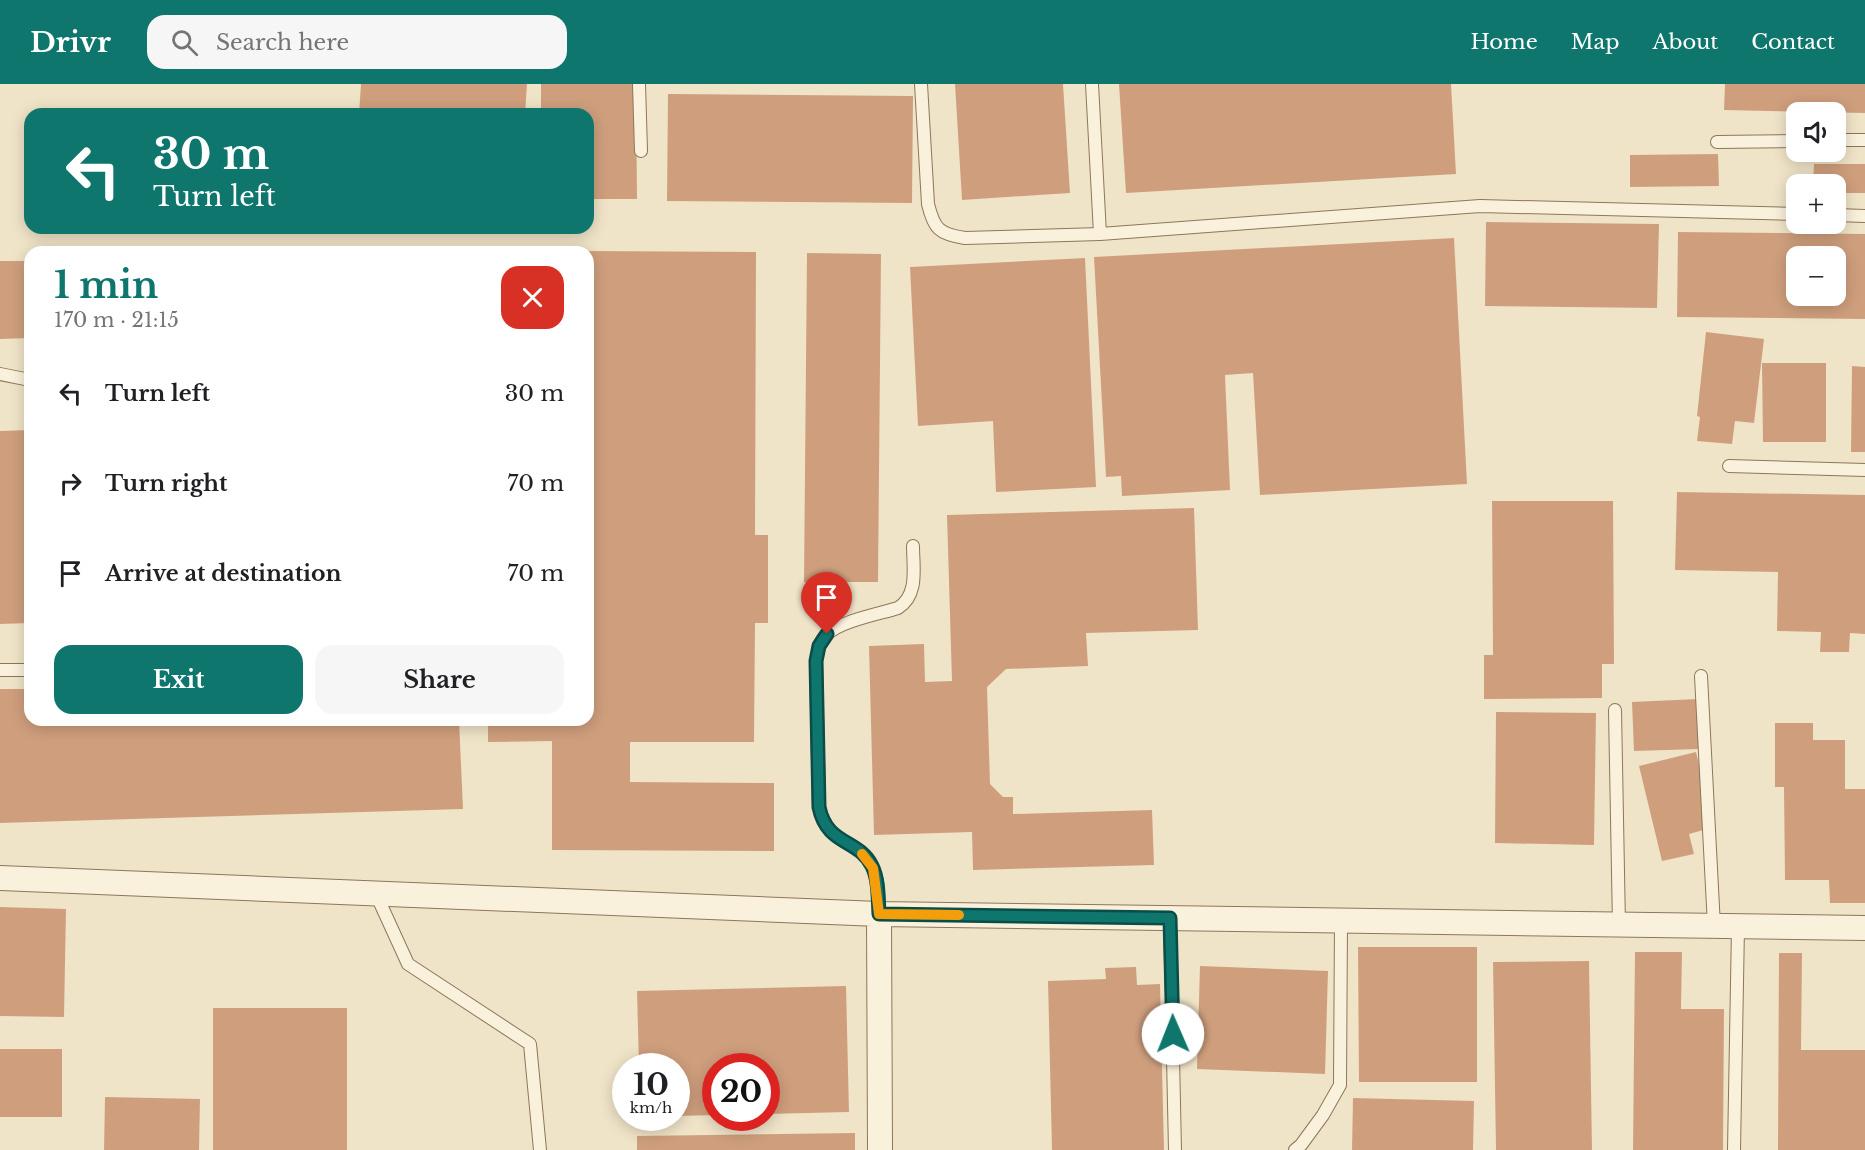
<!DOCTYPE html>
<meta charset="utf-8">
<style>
body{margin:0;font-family:"Libre Baskerville",serif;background:#f6f6f6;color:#202124;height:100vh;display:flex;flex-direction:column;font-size:22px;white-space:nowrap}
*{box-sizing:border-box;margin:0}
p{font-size:20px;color:#757577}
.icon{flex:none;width:33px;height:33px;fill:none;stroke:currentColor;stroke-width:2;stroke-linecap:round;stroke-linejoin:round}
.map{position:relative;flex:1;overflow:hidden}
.drawer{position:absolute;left:24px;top:162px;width:570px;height:480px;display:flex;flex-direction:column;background:#fff;border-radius:18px;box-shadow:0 3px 15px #0003}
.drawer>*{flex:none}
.top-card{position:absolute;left:24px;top:24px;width:570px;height:126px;border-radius:18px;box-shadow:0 3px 15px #0003;background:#0f766e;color:#fff;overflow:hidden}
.controls{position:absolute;left:1786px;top:18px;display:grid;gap:12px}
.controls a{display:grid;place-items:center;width:60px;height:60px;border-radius:12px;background:#fff;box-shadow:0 3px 15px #0003;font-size:30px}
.speed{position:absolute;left:612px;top:969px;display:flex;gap:12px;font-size:30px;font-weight:700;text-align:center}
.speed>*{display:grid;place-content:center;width:78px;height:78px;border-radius:50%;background:#fff;box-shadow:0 3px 15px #0003;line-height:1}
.speed small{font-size:15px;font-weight:400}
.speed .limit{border:9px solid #d22;background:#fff;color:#111}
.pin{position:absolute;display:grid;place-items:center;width:51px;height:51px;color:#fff;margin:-62px -26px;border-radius:50% 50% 50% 0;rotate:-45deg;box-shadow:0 0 6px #0007}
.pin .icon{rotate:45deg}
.me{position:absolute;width:66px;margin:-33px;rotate:359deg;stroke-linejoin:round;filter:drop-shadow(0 0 4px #0008)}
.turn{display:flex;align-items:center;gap:21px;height:126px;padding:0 30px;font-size:27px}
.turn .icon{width:78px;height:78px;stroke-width:2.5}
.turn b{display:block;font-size:42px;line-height:51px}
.round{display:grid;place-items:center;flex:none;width:63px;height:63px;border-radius:18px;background:#f6f6f6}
.headline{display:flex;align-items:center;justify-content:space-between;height:102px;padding:0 30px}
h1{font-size:36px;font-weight:800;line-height:45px;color:#0f766e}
.cta{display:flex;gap:12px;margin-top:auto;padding:12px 30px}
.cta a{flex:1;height:69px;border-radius:18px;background:#0f766e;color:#fff;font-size:24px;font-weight:800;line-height:69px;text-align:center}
.cta a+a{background:#f6f6f6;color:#202124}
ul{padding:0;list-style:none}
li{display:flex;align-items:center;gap:18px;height:90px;padding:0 30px}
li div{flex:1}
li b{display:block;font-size:22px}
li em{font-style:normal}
header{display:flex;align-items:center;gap:36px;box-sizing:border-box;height:84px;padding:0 30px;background:#0f766e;color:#fff}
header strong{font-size:28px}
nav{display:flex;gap:33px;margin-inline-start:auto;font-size:21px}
.search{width:420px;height:54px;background:#f6f6f6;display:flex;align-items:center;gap:15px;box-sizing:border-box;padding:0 21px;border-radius:18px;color:#757577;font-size:22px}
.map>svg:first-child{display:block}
.building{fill:#cf9f7d;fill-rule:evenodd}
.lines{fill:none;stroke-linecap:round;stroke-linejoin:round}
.service-casing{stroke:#8d765c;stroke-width:14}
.minor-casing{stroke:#8d765c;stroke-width:26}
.service{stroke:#faf1dc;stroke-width:12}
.minor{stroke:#faf1dc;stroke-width:24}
.route-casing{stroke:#0a4d48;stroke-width:15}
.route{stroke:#0f766e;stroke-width:10}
.slow{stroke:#f59e0b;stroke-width:10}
</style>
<header>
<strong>Drivr</strong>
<div class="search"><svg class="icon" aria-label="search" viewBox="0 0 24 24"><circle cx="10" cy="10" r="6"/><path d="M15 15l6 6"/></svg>Search here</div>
<nav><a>Home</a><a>Map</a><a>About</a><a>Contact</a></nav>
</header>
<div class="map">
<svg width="1865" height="1066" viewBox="0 0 1865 1066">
<rect width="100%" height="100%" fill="#f0e4c8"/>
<!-- building -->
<path class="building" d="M 361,0 L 527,0 L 525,30 L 359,30 Z
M 541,0 L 636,0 L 637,115 L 588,115 L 588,30 L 541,30 Z
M 955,0 L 1063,0 L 1070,109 L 962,116 Z
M 1119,0 L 1451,0 L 1456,90 L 1126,109 Z
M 1725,0 L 1865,0 L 1865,29 L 1724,26 Z
M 668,10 L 913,12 L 912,119 L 667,117 Z
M 1718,70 L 1719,102 L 1630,103 L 1630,71 Z
M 1814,80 L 1865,80 L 1865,109 L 1836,109 L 1836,100 L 1813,100 Z
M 1486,138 L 1659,140 L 1657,224 L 1485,222 Z
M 1678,148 L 1865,150 L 1865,235 L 1677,233 ZM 1797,172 L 1836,172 L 1836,212 L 1797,212 Z
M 1454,154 L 1467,400 L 1260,411 L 1253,289 L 1225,291 L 1230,406 L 1122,412 L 1121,392 L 1106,393 L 1094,173 Z
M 468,164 L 468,168 L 319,168 L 319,166 Z
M 588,167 L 756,168 L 755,451 L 768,451 L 768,539 L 755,539 L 754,658 L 630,658 L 630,698 L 774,699 L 774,767 L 552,766 L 552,657 L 488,658 L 488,636 L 588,636 Z
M 807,169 L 881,170 L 878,498 L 804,498 Z
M 1085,174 L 1096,403 L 996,408 L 993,337 L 918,342 L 910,183 Z
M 0,177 L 30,177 L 30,254 L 0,255 Z
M 1706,248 L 1764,255 L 1754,339 L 1735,337 L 1732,360 L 1697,357 L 1700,333 L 1697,332 Z
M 1762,279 L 1826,279 L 1826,358 L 1763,358 Z
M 1852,282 L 1865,283 L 1865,368 L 1851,368 Z
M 30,346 L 30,539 L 0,540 L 0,347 Z
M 1677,408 L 1865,411 L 1865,550 L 1850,549 L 1849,568 L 1820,568 L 1821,548 L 1777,547 L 1778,488 L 1675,486 Z
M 1492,417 L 1613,417 L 1614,580 L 1602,580 L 1602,614 L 1484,615 L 1484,571 L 1493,571 Z
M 1194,424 L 1198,546 L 1086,549 L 1088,582 L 1006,585 L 987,603 L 990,700 L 1003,713 L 1013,713 L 1013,730 L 1152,726 L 1154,781 L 973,786 L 972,748 L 874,751 L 869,562 L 924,560 L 925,598 L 952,597 L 947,431 Z
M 0,605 L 30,605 L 30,636 L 459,636 L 463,725 L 0,739 Z
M 1698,615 L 1699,665 L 1634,667 L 1632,618 Z
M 1496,628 L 1596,629 L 1594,761 L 1495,759 Z
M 1775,639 L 1813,639 L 1813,656 L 1845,656 L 1845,705 L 1865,705 L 1865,819 L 1830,819 L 1829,796 L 1785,796 L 1784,703 L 1775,703 Z
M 1696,668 L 1714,743 L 1689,750 L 1694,770 L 1662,777 L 1639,682 Z
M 0,823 L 66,825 L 64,933 L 0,932 Z
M 1358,863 L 1477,863 L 1477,998 L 1359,998 Z
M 1635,868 L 1682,868 L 1681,925 L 1724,925 L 1723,1066 L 1633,1066 Z
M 1779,869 L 1802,869 L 1801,966 L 1865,966 L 1865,1066 L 1778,1066 Z
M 1589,877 L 1592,1066 L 1496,1066 L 1493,878 Z
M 1200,882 L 1328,887 L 1325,990 L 1197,985 Z
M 1136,883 L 1137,901 L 1160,900 L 1164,1066 L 1052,1066 L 1048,897 L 1106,895 L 1105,884 Z
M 846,902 L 849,1028 L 766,1030 L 766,982 L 716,982 L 716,1031 L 676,1032 L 676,982 L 639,982 L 637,907 Z
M 213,924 L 347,924 L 347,1066 L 213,1066 Z
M 0,965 L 62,965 L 62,1033 L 0,1033 Z
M 105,1013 L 200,1015 L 199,1066 L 104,1066 Z
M 1353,1014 L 1474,1017 L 1473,1066 L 1352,1066 Z
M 855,1049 L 855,1066 L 637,1066 L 637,1052 Z"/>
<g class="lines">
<defs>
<path id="service" d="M 639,0 L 641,67
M 921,0 L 928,120 C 934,145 939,150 965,154 L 1100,150 L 1480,122 L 1797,130
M 1092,0 L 1100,150
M 1836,56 L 1865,56
M 1717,58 L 1797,57
M 1836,131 L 1865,132
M 0,290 L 30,296
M 1729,382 L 1865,386
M 0,586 L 30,586
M 1701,592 L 1714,842
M 1615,626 L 1619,842
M 376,810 L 408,880 L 530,960 L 540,1066
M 879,830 C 878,815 879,796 872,782 C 858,754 827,762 819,723 L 816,577 C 818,567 819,558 826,551 C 840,537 879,530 898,524 C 919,511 913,483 913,462
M 1170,834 L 1175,1066
M 1295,1066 L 1301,1061 L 1323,1031 L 1340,1001 L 1341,837
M 1734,1066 L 1738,843"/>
<path id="minor" d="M 0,794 L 879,830 L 1865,844
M 879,830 L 880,1066"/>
</defs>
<!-- service casing -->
<use href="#service" class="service-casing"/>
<!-- minor casing -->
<use href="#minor" class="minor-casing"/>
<!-- service -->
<use href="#service" class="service"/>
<!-- minor -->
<use href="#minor" class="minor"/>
</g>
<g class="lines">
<defs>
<path id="route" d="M 827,550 L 819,562 L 816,577 L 819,723 C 827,762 858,754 872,782 C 879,796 878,815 879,830 L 1170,834 L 1173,950"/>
</defs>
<!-- route casing -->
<use href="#route" class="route-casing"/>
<!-- route -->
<use href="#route" class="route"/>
<!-- slow -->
<path class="slow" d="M 862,770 L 873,784 L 879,830 L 959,831"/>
</g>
</svg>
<div class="controls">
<a><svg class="icon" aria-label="sound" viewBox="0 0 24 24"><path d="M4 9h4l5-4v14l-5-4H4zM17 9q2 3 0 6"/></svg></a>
<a>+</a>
<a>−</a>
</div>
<div class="speed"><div>10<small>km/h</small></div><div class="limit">20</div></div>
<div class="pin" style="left:827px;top:550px;background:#d93025"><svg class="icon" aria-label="arrive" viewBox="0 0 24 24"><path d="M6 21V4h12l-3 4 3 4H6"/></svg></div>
<svg class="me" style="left:1173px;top:950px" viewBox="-20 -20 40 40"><circle r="19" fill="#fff"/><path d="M0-13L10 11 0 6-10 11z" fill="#0f766e"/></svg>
<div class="top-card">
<div class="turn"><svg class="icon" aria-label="left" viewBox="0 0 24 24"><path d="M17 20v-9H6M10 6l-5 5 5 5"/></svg><div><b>30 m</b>Turn left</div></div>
</div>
<section class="drawer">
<div class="headline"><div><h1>1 min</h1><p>170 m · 21:15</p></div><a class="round" style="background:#d93025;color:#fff"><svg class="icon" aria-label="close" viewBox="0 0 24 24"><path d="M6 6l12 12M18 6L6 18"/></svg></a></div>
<ul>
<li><svg class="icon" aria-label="left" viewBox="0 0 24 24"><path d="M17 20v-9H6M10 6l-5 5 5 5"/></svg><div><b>Turn left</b></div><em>30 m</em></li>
<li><svg class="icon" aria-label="right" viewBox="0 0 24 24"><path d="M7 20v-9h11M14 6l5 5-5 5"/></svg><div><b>Turn right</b></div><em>70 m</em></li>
<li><svg class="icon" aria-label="arrive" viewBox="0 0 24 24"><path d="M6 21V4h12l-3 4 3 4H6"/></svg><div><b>Arrive at destination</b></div><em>70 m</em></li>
</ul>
<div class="cta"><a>Exit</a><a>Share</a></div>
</section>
</div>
